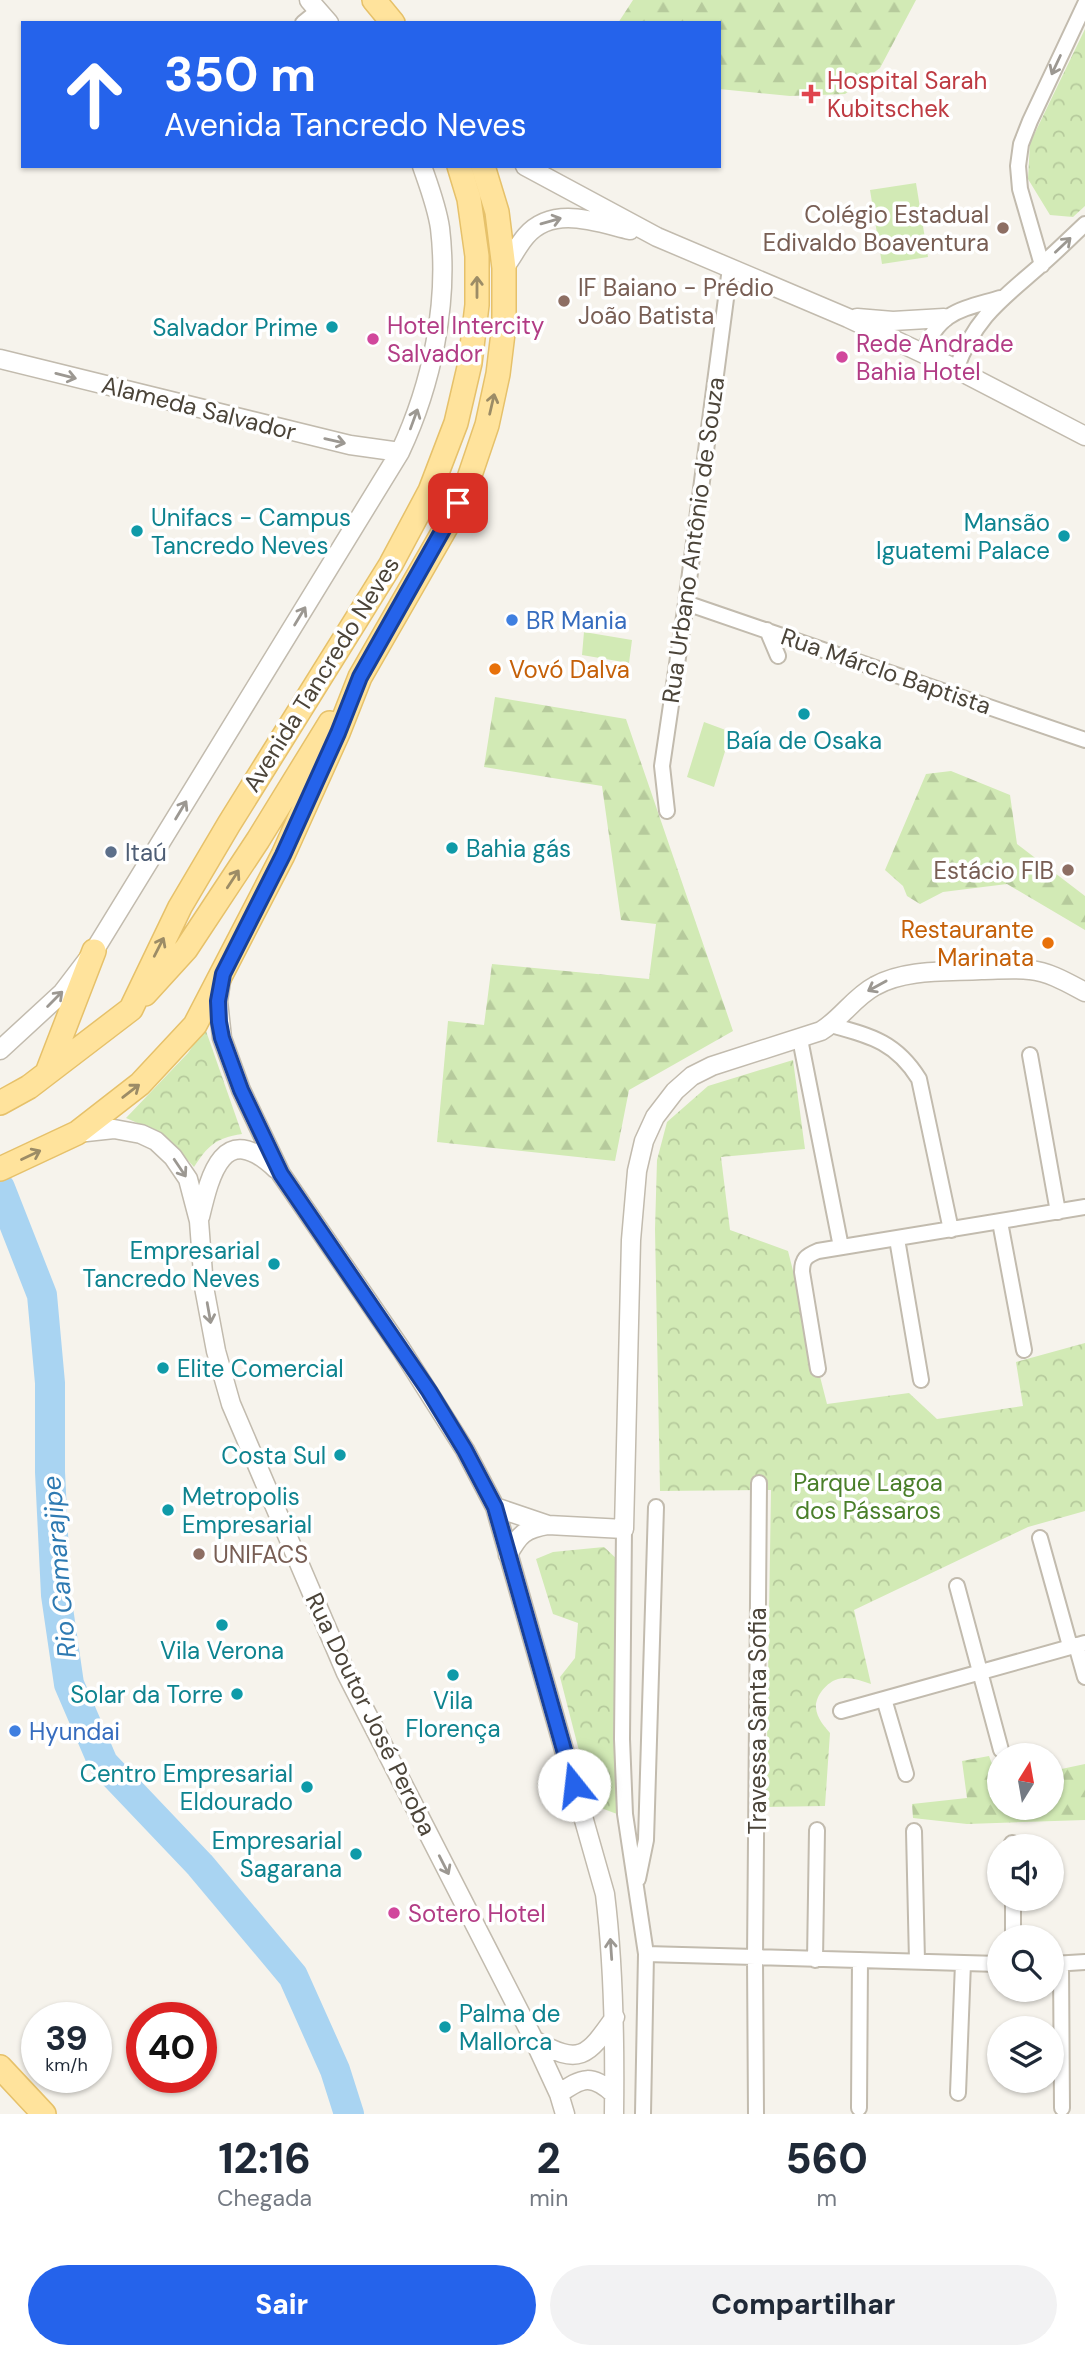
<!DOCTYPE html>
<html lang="pt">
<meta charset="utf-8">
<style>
body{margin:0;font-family:"DM Sans",sans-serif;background:#f2f2f3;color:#1f2937;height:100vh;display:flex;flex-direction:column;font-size:26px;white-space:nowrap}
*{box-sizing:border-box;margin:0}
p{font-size:23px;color:#747a83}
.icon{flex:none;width:38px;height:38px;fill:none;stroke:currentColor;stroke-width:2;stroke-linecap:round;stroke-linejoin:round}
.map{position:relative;height:2114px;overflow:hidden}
.details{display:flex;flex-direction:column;background:#fff;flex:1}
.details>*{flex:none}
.banner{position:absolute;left:21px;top:21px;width:700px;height:147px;border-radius:0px;box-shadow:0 2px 5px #0004;background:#2563eb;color:#fff;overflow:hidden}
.needle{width:46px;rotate:11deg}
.controls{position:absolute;left:987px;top:1743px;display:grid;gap:14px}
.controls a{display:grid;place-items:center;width:77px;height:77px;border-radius:50%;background:#fff;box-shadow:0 2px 5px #0004;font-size:35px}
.speed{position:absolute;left:21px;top:2002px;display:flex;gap:14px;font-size:35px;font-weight:700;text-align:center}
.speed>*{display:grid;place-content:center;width:91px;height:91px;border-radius:50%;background:#fff;box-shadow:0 2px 5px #0004;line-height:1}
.speed small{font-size:18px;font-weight:400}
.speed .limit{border:10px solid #d22;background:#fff;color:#111}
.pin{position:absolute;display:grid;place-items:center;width:60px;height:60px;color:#fff;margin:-30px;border-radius:14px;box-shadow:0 4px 10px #0006}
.me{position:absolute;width:77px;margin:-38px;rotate:344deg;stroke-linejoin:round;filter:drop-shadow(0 0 5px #0008)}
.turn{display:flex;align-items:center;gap:24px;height:147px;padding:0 28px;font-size:32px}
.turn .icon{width:91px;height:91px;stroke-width:2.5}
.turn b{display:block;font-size:49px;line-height:60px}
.eta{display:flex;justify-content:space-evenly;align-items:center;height:119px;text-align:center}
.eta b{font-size:42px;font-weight:800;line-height:49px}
.cta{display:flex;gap:14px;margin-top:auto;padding:14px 28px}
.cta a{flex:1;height:80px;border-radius:42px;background:#2563eb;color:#fff;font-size:28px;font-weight:800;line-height:80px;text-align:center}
.cta a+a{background:#f2f2f3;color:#1f2937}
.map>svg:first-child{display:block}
.forest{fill:url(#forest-firs)}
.park{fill:url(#park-crowns)}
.garden{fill:#d2eab5}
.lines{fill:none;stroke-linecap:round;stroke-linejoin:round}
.river{stroke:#a9d4f2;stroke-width:30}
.minor-casing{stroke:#c2bbae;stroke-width:18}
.tertiary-casing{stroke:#c2bbae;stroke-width:21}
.primary-casing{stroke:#e6c16a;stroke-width:26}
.minor{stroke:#fff;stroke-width:14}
.tertiary{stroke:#fff;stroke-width:18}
.primary{stroke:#ffe39c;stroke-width:23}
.oneway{stroke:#9c9892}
.oneway2{stroke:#9c8c66}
.route-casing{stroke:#184099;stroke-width:18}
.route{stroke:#2563eb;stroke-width:12}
.health-dot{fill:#e0444e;stroke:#fff;stroke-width:2.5}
.education-dot{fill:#8d6e63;stroke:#fff;stroke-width:2.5}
.culture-dot{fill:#0f9aa8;stroke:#fff;stroke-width:2.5}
.hotel-dot{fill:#d1479c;stroke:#fff;stroke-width:2.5}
.shop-dot{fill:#3f7fe0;stroke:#fff;stroke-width:2.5}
.food-dot{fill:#e8710a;stroke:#fff;stroke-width:2.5}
.service-dot{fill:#5c6f8a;stroke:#fff;stroke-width:2.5}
.labels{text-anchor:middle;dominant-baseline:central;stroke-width:7;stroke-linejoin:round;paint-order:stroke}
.health-label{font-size:24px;fill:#be3a42;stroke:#fff;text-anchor:start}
.education-label{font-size:24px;fill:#785e54;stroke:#fff;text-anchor:end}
.hotel-label{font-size:24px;fill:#b23c85;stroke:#fff;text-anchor:start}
.culture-label{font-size:24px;fill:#0d838f;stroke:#fff;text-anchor:end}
.street-label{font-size:24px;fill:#4b4439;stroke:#fff}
.shop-label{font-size:24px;fill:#366cbe;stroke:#fff;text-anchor:start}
.food-label{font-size:24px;fill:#c56008;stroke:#fff;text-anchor:start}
.service-label{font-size:24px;fill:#4e5e75;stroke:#fff;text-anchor:start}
.park-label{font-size:24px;fill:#4a7f2a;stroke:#fff}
.water-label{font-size:26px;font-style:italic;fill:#2e7ab2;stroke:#fff}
</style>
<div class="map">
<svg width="1085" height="2114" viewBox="0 0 1085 2114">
<defs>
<pattern id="forest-firs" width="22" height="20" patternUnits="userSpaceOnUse" patternTransform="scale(1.75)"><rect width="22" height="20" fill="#d2eab5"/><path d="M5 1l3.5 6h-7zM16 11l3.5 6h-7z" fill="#b6ca9c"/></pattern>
<pattern id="park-crowns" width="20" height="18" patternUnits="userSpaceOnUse" patternTransform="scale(1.75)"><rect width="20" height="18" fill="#d2eab5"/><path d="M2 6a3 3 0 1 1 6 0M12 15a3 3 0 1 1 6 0" fill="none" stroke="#b6ca9c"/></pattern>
</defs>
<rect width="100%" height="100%" fill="#f6f3ec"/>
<!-- forest -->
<path class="forest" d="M 633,0 L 916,0 L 880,68 L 845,94 L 790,96 L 719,89 L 719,23 L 618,23 Z
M 495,697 L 626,719 L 733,1031 L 629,1090 L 615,1161 L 437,1142 L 448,1021 L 484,1025 L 492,964 L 649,979 L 656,924 L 621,920 L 602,786 L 484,767 Z
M 951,771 L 1010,795 L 1017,844 L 1085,896 L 1085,930 L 1007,884 L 943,892 L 920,904 L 907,896 L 903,886 L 885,870 L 926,774 Z
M 989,1756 L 999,1782 L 999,1808 L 1052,1808 L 1052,1771 L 1085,1764 L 1085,1820 L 967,1824 L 913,1818 L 912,1804 L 967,1798 L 962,1761 Z"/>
<!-- park -->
<path class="park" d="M 1085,29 L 1085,206 L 1073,217 L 1050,215 L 1028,179 L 1030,143 Z
M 205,1028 L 242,1134 C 215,1138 208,1146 194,1167 C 171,1141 158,1132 126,1118 L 188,1053 Z
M 793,1060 L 805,1149 L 721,1157 L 730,1230 L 788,1251 L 827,1404 L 909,1393 L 937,1419 L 1023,1406 L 1016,1362 L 1085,1343 L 1085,1511 L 1028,1527 L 854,1610 L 871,1684 C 861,1681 849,1676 838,1679 C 827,1682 815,1696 816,1708 C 817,1718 824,1726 830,1733 L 825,1806 L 766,1807 L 771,1490 L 660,1491 L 655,1229 L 657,1160 L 667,1122 L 708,1086 Z
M 604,1547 L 619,1561 L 617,1814 L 593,1805 L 560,1677 L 575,1658 L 578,1623 L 553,1614 L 536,1559 L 553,1552 Z"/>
<!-- garden -->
<path class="garden" d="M 916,183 L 928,257 L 882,264 L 870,190 Z
M 584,632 L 632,640 L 629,663 L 582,655 Z
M 704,722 L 731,732 L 714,787 L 687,777 Z"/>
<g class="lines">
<!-- river -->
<path class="river" d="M 0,1188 L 42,1295 L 50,1383 L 50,1472 L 56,1595 L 69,1684 L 103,1763 L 200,1865 L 293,1976 L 335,2070 L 349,2114"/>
<defs>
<path id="minor" d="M 303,23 L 319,10
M 1042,265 L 1020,189 L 1018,166 L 1021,144 L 1030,121 L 1085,4
M 923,353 C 939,311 960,310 1000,298
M 956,369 C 976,316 1001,300 1041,265 C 1056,252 1070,238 1085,224
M 686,603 L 1085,740
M 767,630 L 778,656
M 667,811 L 662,766 L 686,603 L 730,268
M 831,1025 C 871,1036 896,1042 919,1079 L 951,1230
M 800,1039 L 841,1247
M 1030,1055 L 1058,1212
M 1000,1222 L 1024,1350
M 897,1239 L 921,1380
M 818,1369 L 802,1272 C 802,1259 806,1256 818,1251 L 1085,1207
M 624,1529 L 622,1739 L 625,1814 L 646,1954 L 643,2114
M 1040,1538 L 1070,1646
M 957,1586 L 1001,1750
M 1076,1645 L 1085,1677
M 884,1699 L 906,1774
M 841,1711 L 1085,1643
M 914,1831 L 917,1961
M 1012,1843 L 1012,1846
M 638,1879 L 646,1840 L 656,1507
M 1013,1899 L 1013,1937
M 646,1954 L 999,1964
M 815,1960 L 817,1830
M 1053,1964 L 1085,1962
M 1061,1964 L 1062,2108
M 958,2093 L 963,1963
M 859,2108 L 860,1960
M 756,2114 L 755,1958 L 759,1483"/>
<path id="tertiary" d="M 309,0 L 329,23
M 525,166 L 657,237 L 848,318 L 956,369 L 1085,436
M 504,268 C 512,258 518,245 526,236 C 553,205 596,222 630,230
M 857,318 L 893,321 L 944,318
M 0,359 L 350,445 L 400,452
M 221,981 L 218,1001 L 222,1038 L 241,1090 L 281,1174 L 401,1349 L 465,1450 L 495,1507 L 605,1894 C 614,1967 615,2040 614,2114
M 0,1050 L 62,993 L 94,951 L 400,452 C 432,384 449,303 440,228 C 437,207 429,186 422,166
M 77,1133 L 114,1129 L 141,1134 L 156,1141 L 173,1157 L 188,1179 L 199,1221 L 204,1287 L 216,1351 L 231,1404 L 346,1673 L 534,2040 L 559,2094 L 565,2114
M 200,1217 C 210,1175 223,1119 276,1169
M 495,1507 L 548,1525
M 508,1555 C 519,1534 525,1529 548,1525 L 624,1529 L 631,1240 L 637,1171 L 644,1141 L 655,1117 L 675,1091 L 692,1076 L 712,1066 L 821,1031 C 841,1019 854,997 875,986 C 905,969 947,972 981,970 C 997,970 1014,968 1030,970 C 1050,972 1068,983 1085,992
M 534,2040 C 580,2066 587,2057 615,2017
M 559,2094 C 582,2077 592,2074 614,2094"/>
<path id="primary" d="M 374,0 L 393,23
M 145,994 L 186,949 L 258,840 L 330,723
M 47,1073 L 94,951
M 0,1103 L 29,1087 L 131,1009 L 180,907 L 229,824 L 391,564 L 430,491 L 456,423 L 470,363 L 477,305 L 477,256 L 469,199 L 459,166
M 0,1169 L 77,1133 L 140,1084 L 195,1025 L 283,855 L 338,733 L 360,677 L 449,522 L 467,484 L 487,425 L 498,374 L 504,325 L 504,268 L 497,212 L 483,166
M 0,2067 L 44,2114"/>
</defs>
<!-- minor casing -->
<use href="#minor" class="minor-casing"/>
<!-- tertiary casing -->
<use href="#tertiary" class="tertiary-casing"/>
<!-- primary casing -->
<use href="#primary" class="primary-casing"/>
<!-- minor -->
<use href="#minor" class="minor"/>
<!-- tertiary -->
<use href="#tertiary" class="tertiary"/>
<!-- primary -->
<use href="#primary" class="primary"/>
</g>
<!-- one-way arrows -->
<defs><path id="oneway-shaft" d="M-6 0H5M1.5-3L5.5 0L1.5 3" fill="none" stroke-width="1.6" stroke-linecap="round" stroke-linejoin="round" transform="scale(1.75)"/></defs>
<g class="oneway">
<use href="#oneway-shaft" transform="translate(1056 65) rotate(115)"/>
<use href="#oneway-shaft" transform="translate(551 221) rotate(-16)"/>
<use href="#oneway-shaft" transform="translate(1063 245) rotate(-43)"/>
<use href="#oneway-shaft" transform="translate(66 376) rotate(14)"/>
<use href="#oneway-shaft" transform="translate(414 419) rotate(-70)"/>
<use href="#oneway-shaft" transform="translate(335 441) rotate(13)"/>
<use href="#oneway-shaft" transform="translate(300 616) rotate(-59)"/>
<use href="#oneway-shaft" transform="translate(181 810) rotate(-59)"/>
<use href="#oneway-shaft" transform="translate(877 986) rotate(151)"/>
<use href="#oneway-shaft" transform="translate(55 999) rotate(-45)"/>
<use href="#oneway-shaft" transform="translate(180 1168) rotate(56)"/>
<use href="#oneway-shaft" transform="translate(209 1313) rotate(80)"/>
<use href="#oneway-shaft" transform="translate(444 1865) rotate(63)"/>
<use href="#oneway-shaft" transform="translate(611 1949) rotate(-94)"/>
</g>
<g class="oneway2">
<use href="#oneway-shaft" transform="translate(477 287) rotate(-90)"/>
<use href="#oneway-shaft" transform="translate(492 404) rotate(-77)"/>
<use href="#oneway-shaft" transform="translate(233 879) rotate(-57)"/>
<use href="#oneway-shaft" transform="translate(159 947) rotate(-63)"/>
<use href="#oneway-shaft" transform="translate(131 1091) rotate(-38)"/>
<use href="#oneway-shaft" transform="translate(31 1155) rotate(-25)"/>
</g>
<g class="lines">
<defs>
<path id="route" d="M 458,503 L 360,677 L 338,733 L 283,855 L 223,974 L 218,1001 L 219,1022 L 222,1038 L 241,1090 L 281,1174 L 429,1391 L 465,1450 L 495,1507 L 574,1785"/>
</defs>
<!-- route casing -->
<use href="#route" class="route-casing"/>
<!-- route -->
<use href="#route" class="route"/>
</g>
<!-- markers -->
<path class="health-dot" d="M807.5 83.5h7v7h7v7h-7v7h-7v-7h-7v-7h7z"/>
<g class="education-dot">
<circle cx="1003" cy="228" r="7"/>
<circle cx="564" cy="301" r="7"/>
<circle cx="1068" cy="870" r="7"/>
<circle cx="199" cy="1554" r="7"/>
</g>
<g class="culture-dot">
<circle cx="332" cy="327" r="7"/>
<circle cx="137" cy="531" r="7"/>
<circle cx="1064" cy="536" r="7"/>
<circle cx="804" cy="714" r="7"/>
<circle cx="452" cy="848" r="7"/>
<circle cx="274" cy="1264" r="7"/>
<circle cx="163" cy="1368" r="7"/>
<circle cx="340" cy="1455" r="7"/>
<circle cx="168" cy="1510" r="7"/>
<circle cx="222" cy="1625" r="7"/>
<circle cx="453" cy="1675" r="7"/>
<circle cx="237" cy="1694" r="7"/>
<circle cx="307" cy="1787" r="7"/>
<circle cx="356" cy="1854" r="7"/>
<circle cx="445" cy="2027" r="7"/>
</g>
<g class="hotel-dot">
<circle cx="373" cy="339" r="7"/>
<circle cx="842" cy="357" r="7"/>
<circle cx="394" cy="1913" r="7"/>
</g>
<g class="shop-dot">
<circle cx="512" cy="620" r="7"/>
<circle cx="15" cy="1731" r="7"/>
</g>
<g class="food-dot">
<circle cx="495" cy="669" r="7"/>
<circle cx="1048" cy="943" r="7"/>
</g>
<circle class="service-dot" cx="111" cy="852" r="7"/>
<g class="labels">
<!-- health labels -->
<g class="health-label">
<text x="827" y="80">Hospital Sarah<tspan x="827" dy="28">Kubitschek</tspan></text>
</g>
<!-- education labels -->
<g class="education-label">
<text x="989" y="214">Colégio Estadual<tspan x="989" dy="28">Edivaldo Boaventura</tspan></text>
<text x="578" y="287" text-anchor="start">IF Baiano - Prédio<tspan x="578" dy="28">João Batista</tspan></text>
<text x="1054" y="870">Estácio FIB</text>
<text x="213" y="1554" text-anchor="start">UNIFACS</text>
</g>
<!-- hotel labels -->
<g class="hotel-label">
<text x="387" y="325">Hotel Intercity<tspan x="387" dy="28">Salvador</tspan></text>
<text x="856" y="343">Rede Andrade<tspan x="856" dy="28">Bahia Hotel</tspan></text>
<text x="408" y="1913">Sotero Hotel</text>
</g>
<!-- culture labels -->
<g class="culture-label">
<text x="318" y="327">Salvador Prime</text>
<text x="151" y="517" text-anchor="start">Unifacs - Campus<tspan x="151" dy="28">Tancredo Neves</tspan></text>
<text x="1050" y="522">Mansão<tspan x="1050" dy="28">Iguatemi Palace</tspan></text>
<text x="804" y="740" text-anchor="middle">Baía de Osaka</text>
<text x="466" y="848" text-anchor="start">Bahia gás</text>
<text x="260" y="1250">Empresarial<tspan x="260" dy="28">Tancredo Neves</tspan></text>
<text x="177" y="1368" text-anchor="start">Elite Comercial</text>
<text x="326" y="1455">Costa Sul</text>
<text x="182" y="1496" text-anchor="start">Metropolis<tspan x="182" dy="28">Empresarial</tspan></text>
<text x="222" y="1650" text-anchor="middle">Vila Verona</text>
<text x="223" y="1694">Solar da Torre</text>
<text x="453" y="1700" text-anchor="middle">Vila<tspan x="453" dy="28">Florença</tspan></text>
<text x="293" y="1773">Centro Empresarial<tspan x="293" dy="28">Eldourado</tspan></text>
<text x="342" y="1840">Empresarial<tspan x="342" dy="28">Sagarana</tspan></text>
<text x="459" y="2013" text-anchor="start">Palma de<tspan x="459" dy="28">Mallorca</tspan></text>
</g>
<!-- street labels -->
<g class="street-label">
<text transform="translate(199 408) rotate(14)">Alameda Salvador</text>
<text transform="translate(693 540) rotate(-82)">Rua Urbano Antônio de Souza</text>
<text transform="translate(886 671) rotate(19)">Rua Márclo Baptista</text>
<text transform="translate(321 674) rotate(-58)">Avenida Tancredo Neves</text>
<text transform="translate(371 1714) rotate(64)">Rua Doutor José Peroba</text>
<text transform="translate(757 1721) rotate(-90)">Travessa Santa Sofia</text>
</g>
<!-- shop labels -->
<g class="shop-label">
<text x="526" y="620">BR Mania</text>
<text x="29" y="1731">Hyundai</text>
</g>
<!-- food labels -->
<g class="food-label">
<text x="509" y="669">Vovó Dalva</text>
<text x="1034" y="929" text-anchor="end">Restaurante<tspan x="1034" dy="28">Marinata</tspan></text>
</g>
<!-- service labels -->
<g class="service-label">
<text x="125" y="852">Itaú</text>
</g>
<!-- park labels -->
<g class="park-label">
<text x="868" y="1482">Parque Lagoa<tspan x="868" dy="28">dos Pássaros</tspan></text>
</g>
<!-- water labels -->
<g class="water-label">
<text transform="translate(59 1567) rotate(-95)">Rio Camarajipe</text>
</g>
</g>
</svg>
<div class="controls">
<a><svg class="needle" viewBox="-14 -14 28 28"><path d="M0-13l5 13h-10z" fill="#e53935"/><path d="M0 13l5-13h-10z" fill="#747a83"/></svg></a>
<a><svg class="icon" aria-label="sound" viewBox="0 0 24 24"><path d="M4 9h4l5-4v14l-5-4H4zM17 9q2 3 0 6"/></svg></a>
<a><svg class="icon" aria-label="search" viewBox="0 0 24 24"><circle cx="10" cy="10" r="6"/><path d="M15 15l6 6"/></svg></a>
<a><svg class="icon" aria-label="layers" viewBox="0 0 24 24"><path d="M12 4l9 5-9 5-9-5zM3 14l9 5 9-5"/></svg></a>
</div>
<div class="speed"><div>39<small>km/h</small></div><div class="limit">40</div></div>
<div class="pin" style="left:458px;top:503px;background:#d93025"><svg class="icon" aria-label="arrive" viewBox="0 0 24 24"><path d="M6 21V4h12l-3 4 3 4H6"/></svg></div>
<svg class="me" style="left:574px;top:1785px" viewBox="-20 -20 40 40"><circle r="19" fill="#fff"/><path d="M0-13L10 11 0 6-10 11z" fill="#2563eb"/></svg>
<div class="banner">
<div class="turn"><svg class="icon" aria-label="ahead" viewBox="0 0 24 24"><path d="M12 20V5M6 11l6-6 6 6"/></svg><div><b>350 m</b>Avenida Tancredo Neves</div></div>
</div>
</div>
<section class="details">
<div class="eta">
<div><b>12:16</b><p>Chegada</p></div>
<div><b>2</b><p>min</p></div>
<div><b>560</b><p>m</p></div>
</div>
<div class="cta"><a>Sair</a><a>Compartilhar</a></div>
</section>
